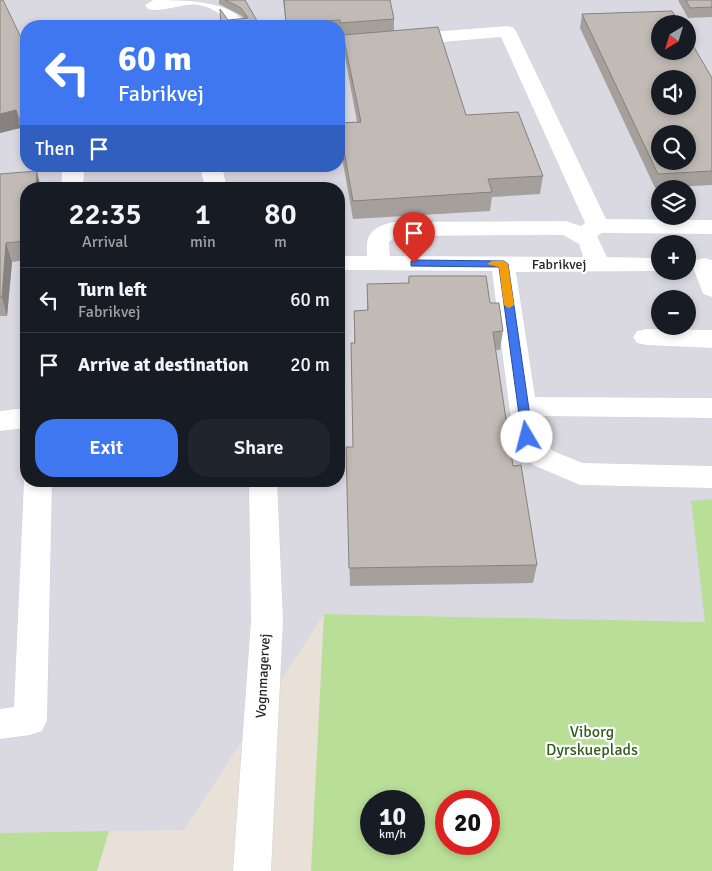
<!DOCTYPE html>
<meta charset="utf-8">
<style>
body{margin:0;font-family:Signika,sans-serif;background:#20242c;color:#f1f3f6;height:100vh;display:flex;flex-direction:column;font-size:19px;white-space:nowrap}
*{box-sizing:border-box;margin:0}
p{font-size:16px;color:#9ea1a6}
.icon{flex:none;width:28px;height:28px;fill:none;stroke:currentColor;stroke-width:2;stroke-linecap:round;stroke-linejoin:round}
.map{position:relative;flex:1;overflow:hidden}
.sheet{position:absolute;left:20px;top:182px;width:325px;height:305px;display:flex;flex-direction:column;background:#171b24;border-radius:20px;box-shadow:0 2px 8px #0003}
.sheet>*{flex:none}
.guide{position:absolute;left:20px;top:20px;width:325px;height:152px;border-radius:20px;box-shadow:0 2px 8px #0003;background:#3e77f0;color:#fff;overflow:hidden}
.needle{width:32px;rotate:218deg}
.buttons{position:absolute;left:651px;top:15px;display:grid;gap:10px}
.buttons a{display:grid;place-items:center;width:45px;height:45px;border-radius:50%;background:#171b24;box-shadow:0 2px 8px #0003;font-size:25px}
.speed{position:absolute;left:360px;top:790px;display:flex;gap:10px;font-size:25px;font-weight:700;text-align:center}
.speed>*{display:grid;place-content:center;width:65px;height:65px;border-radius:50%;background:#171b24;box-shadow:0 2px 8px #0003;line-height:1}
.speed small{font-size:12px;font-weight:400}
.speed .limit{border:8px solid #d22;background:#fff;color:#111}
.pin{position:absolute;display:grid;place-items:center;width:42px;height:42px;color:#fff;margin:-51px -21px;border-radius:50% 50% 50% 0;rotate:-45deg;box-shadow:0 0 5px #0007}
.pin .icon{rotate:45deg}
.me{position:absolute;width:55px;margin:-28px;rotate:352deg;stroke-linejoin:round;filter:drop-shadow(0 0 4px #0008)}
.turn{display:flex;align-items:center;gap:18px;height:105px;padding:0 15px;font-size:22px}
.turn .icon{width:65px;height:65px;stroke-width:2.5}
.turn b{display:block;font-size:35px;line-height:42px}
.then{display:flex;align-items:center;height:48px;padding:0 15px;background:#0003;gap:10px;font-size:19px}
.eta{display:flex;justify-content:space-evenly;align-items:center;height:85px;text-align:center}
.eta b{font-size:30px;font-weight:600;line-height:35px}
.primary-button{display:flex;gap:10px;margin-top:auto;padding:10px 15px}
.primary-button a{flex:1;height:58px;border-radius:20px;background:#3e77f0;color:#fff;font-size:20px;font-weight:600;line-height:58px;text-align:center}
.primary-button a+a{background:#20242c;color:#f1f3f6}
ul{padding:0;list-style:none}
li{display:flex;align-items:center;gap:15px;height:65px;padding:0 15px;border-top:1px solid #363941}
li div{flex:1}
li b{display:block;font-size:19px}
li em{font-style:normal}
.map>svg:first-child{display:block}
.industrial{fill:#dad9e1;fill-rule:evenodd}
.green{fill:#b8de97;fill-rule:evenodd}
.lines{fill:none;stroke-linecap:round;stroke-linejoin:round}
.minor-casing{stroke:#ced3df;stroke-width:1}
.minor{fill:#fff;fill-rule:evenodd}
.wall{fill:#a6a09c}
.shaded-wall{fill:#87827f}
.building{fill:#c1bab5;stroke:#87827f;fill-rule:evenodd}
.route{fill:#3e77f0;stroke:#284d9c}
.slow{fill:#f59e0b}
.labels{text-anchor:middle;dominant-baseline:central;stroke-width:4.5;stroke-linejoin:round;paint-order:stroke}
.street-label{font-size:14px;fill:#272727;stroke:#fff}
.near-park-label{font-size:16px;fill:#325e1c;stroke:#fff}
</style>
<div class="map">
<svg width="712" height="871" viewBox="0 0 712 871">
<rect width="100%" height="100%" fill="#e9e0d8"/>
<!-- industrial -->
<path class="industrial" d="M 0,0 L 712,0 L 712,499 L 691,502 L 706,622 L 324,614 L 184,830 L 0,833 ZM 660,24 L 688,24 L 688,51 L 660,51 ZM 26,26 L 339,26 L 339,166 L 26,166 ZM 660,79 L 688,79 L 688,106 L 660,106 ZM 660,134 L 688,134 L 688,161 L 660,161 ZM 26,189 L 339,189 L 339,481 L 26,481 ZM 660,189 L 688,189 L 688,216 L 660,216 ZM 660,244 L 688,244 L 688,271 L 660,271 ZM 660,299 L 688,299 L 688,326 L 660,326 Z"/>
<!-- green -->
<path class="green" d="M 712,499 L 712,871 L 311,871 L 324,614 L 705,622 L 691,501 ZM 371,801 L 414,801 L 414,844 L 371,844 ZM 446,801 L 489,801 L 489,844 L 446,844 Z
M 109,831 L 97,871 L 0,871 L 0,833 Z"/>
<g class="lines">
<defs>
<path id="minor" d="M 153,0 C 184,0 234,0 247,26 L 229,26 C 224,12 202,2 186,5 C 174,7 160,12 148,9 L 145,5 Z
M 507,26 L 513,27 L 516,31 L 606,219 L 712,220 L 712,234 L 602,233 L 597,236 L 607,257 L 660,258 L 660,271 L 664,271 L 516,272 L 535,397 L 712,398 L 712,418 L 538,416 L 540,435 L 553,451 L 583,463 L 712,466 L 712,488 L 580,485 L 533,465 L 513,437 L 492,271 L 339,270 L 339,256 L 367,256 C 365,234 372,227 393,222 L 566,221 L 581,226 L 585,223 L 501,37 L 339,51 L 339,39 ZM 397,236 L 563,235 L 579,244 L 583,257 L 390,256 L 389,242 Z
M 76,166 L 81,167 L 84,172 L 83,189 L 61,189 L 62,172 L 65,167 Z
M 200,166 L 222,166 L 227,189 L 205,189 Z
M 704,258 L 712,260 L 712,297 L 703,294 L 692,265 L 696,260 Z
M 646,329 L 712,330 L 712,348 L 646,345 L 637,343 L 633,337 L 637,331 Z
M 26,408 L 26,428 L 0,431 L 0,411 Z
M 26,476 L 26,481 L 52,481 L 47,720 L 42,731 L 30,735 L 0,739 L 0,709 L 14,707 L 24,481 Z
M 249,481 L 277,481 L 283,620 L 271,871 L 233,871 L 251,620 Z"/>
</defs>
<!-- minor casing -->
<use href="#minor" class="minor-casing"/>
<!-- minor -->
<use href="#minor" class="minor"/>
</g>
<!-- wall -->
<path class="wall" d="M 0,0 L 24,137 L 20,128 L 0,133 Z
M 219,0 L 245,0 L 260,26 L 228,20 L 244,19 L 242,16 L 219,4 Z
M 283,0 L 390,0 L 394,19 L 394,31 L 466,115 L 543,176 L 540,194 L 492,197 L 490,211 L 353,219 L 339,141 L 339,123 L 357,122 L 344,52 L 343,37 L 341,37 L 340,34 L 339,34 L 339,26 L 286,26 Z
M 678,0 L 712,0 L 712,17 L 688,18 Z
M 582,14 L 712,78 L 712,185 L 655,188 L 580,28 Z
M 0,174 L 26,189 L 26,260 L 12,262 L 7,316 L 0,316 Z
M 409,276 L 490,303 L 503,331 L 500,350 L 495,350 L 513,466 L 537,565 L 533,583 L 350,586 L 346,447 L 353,447 L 354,343 L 354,311 L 367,310 L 367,284 L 408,283 Z"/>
<!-- shaded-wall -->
<path class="shaded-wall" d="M 16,110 L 20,128 L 0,133 L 0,114 Z
M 26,117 L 26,136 L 24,137 L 19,119 Z
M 37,171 L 41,189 L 36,189 Z
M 6,243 L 12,262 L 7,316 L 2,297 Z"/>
<!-- building -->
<path class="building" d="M 0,0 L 3,0 L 26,48 L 26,117 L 19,119 L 16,110 L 0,114 Z
M 225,0 L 245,0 L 260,26 L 221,26 L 220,9 L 228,20 L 248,18 L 241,8 Z
M 284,0 L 390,0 L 394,19 L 340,23 L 340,20 L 286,23 Z
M 686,0 L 712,0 L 712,7 L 690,8 Z
M 672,11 L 680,24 L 660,24 L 660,51 L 688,51 L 688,37 L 712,78 L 712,171 L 658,174 L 582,14 ZM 660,79 L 688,79 L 688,106 L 660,106 ZM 660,134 L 688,134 L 688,161 L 660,161 Z
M 438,27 L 466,115 L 518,112 L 543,176 L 488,179 L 492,192 L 353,201 L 339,123 L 361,122 L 343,35 Z
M 37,171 L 36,189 L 26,189 L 26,241 L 6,243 L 2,297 L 0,297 L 0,174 Z
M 409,276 L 486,276 L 490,303 L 499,303 L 503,331 L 493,332 L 513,466 L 521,465 L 537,565 L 349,568 L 346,447 L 353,447 L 351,343 L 355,343 L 354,311 L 368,310 L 367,284 L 409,283 Z"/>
<!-- route -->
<path class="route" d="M 414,260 L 504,261 L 508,264 L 533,437 L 531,440 L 527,441 L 522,437 L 499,267 L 411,266 L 411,261 Z"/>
<!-- slow -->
<path class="slow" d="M 504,261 L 508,264 L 514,305 L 509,308 L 504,305 L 499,267 L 487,264 L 492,261 Z"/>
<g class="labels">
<!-- street labels -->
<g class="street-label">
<text x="559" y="264">Fabrikvej</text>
<text transform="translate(263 676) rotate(-87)">Vognmagervej</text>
</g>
<!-- near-park labels -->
<g class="near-park-label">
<text x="592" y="732">Viborg<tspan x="592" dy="18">Dyrskueplads</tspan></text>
</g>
</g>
</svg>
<div class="buttons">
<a><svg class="needle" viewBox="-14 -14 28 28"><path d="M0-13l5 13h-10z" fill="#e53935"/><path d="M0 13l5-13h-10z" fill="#9ea1a6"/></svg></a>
<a><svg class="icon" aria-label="sound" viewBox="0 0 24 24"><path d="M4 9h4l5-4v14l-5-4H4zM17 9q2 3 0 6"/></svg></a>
<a><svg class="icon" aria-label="search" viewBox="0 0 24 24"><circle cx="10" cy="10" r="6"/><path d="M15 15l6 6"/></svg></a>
<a><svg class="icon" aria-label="layers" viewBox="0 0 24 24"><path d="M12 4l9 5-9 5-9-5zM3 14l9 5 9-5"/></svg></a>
<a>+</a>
<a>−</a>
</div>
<div class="speed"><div>10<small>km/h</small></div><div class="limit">20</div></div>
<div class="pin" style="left:414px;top:263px;background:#d93025"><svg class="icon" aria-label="arrive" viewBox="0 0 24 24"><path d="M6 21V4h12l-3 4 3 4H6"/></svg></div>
<svg class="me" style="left:527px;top:437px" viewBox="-20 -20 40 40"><circle r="19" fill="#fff"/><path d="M0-13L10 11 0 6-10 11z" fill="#3e77f0"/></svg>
<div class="guide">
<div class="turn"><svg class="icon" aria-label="left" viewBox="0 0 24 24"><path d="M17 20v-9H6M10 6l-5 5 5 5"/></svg><div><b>60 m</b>Fabrikvej</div></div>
<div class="then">Then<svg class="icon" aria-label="arrive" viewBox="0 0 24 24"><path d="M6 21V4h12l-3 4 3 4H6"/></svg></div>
</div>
<section class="sheet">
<div class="eta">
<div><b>22:35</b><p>Arrival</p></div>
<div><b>1</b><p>min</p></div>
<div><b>80</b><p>m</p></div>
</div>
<ul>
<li><svg class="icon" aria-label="left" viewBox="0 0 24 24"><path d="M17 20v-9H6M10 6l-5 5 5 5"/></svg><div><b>Turn left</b><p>Fabrikvej</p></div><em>60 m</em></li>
<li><svg class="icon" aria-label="arrive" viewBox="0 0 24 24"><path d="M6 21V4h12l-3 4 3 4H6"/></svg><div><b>Arrive at destination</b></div><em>20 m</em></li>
</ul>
<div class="primary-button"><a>Exit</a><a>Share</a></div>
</section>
</div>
